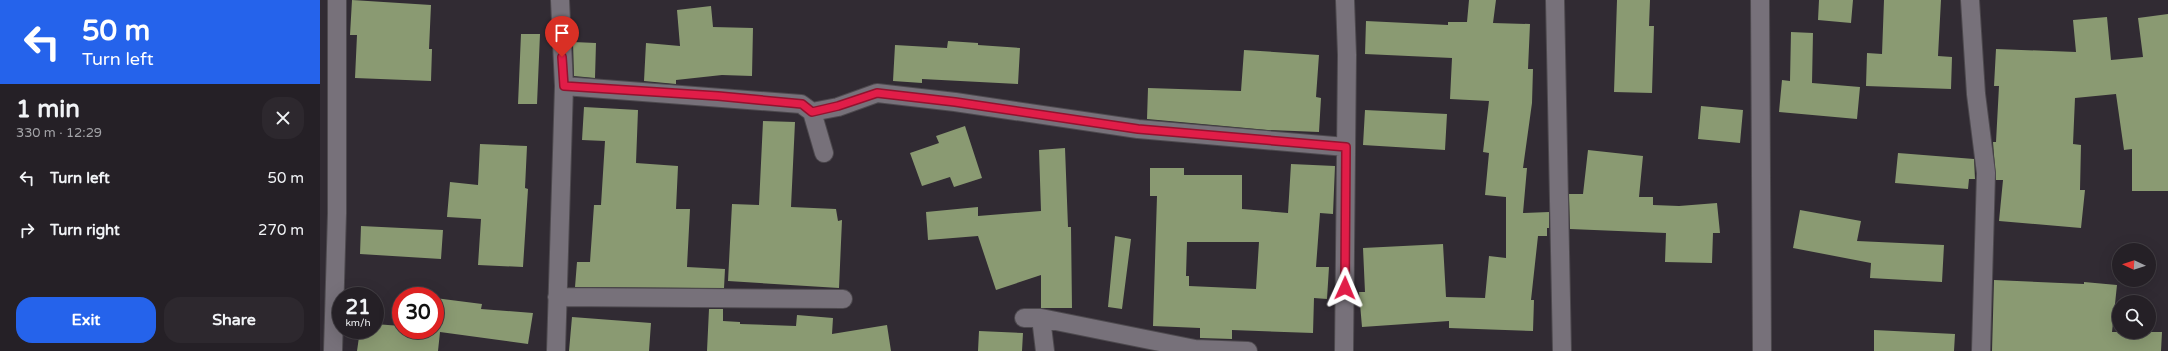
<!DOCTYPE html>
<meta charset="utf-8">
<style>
body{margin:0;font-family:"Varela Round",sans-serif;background:#2d282e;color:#f1f3f6;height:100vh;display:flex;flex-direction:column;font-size:15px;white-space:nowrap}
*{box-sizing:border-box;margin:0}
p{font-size:13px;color:#a3a3a7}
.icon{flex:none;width:22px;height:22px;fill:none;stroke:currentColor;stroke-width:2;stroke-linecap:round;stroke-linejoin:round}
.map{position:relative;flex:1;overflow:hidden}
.sheet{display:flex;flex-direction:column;background:#252026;width:320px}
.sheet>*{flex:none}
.hud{background:#2563eb;color:#fff;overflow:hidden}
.needle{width:26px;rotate:274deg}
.tools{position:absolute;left:1792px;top:243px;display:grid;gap:8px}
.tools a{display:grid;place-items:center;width:44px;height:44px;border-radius:50%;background:#252026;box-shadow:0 4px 16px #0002,0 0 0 1px #423e43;font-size:20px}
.speed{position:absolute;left:12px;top:287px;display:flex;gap:8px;font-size:20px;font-weight:700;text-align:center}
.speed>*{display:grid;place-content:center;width:52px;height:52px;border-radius:50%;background:#252026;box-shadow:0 4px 16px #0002,0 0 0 1px #423e43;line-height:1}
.speed small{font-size:10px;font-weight:400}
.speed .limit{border:6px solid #d22;background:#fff;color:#111}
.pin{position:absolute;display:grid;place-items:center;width:34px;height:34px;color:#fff;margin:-41px -17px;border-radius:50% 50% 50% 0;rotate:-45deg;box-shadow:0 0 4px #0007}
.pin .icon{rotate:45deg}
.me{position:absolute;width:44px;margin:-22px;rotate:1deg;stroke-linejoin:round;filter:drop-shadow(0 0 3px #0008)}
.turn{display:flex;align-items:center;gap:14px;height:84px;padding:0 16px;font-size:18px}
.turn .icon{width:52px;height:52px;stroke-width:2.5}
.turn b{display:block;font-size:28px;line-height:34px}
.round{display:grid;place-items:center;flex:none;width:42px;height:42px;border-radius:16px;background:#2d282e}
.summary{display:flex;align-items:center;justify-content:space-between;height:68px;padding:0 16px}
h1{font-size:24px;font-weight:700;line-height:30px}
.primary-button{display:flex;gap:8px;margin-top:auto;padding:8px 16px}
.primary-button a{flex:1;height:46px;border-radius:16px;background:#2563eb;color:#fff;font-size:16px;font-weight:700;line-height:46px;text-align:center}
.primary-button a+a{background:#2d282e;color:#f1f3f6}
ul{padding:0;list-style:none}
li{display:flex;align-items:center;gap:12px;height:52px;padding:0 16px}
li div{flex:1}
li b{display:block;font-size:15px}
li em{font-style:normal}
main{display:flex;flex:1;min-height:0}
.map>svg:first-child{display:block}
.building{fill:#8a9a72;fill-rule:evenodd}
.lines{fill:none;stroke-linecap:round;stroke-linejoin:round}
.minor-casing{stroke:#4d494e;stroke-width:20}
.minor{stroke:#77717a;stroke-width:18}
.route-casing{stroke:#92132f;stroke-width:10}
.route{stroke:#e11d48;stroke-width:7}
</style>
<main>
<section class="sheet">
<div class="hud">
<div class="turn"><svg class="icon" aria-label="left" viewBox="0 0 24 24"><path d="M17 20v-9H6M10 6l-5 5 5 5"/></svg><div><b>50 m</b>Turn left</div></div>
</div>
<div class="summary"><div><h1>1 min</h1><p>330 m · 12:29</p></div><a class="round"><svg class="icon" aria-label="close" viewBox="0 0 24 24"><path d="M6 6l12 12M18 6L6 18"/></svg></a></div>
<ul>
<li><svg class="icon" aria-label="left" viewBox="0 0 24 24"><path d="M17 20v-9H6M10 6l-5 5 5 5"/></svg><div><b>Turn left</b></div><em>50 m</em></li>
<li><svg class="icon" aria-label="right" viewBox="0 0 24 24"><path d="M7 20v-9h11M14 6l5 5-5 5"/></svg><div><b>Turn right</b></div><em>270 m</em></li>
</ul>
<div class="primary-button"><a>Exit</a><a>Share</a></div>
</section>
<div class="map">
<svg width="1848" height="351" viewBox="0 0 1848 351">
<rect width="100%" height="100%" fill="#312b33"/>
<!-- building -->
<path class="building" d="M 32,0 L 111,5 L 109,49 L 112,49 L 111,81 L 35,78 L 37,35 L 30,35 Z
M 1149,0 L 1176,0 L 1173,23 L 1210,24 L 1208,69 L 1213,69 L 1212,103 L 1203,168 L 1207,168 L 1203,213 L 1229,212 L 1229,228 L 1227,228 L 1227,236 L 1218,236 L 1211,300 L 1214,300 L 1213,331 L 1129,328 L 1129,321 L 1042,327 L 1039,292 L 1045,292 L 1043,248 L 1123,244 L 1126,297 L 1165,298 L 1169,256 L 1186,258 L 1186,197 L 1165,195 L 1169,153 L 1163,152 L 1169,101 L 1130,99 L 1132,58 L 1045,54 L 1046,21 L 1128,25 L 1128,22 L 1147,22 Z
M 1297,0 L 1330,0 L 1329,26 L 1334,26 L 1332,93 L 1294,92 Z
M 1499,0 L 1533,0 L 1531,23 L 1498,20 Z
M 1564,0 L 1621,0 L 1618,56 L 1632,57 L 1631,89 L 1546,86 L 1547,53 L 1562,54 Z
M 391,6 L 393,27 L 433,28 L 432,76 L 402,75 L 356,80 L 356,84 L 324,81 L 326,43 L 360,46 L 357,10 Z
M 1848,14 L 1848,191 L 1812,191 L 1812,149 L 1804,150 L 1796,94 L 1755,98 L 1753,144 L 1761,145 L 1760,190 L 1765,190 L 1761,228 L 1679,221 L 1683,180 L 1676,180 L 1673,142 L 1676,142 L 1679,86 L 1674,86 L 1676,49 L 1756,52 L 1753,20 L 1787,17 L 1791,60 L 1823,57 L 1818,18 Z
M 1471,32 L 1493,33 L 1492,83 L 1540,87 L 1537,119 L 1459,112 L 1462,80 L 1470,81 Z
M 201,34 L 220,34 L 217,104 L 198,104 Z
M 628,41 L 658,43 L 658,45 L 700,48 L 698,84 L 602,79 L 602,83 L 573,81 L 575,45 L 627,48 Z
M 253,42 L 276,43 L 275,78 L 254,76 Z
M 924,50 L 999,55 L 996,97 L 1001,98 L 999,132 L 948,130 L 827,119 L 828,88 L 921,91 Z
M 1381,106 L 1423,110 L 1420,143 L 1378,139 Z
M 264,107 L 318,110 L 316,163 L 358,166 L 356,209 L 370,209 L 367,267 L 405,269 L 404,288 L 255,287 L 257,262 L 270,262 L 274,205 L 281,205 L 285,141 L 262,140 Z
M 1045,110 L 1127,114 L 1125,150 L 1043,145 Z
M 443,121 L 475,122 L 471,207 L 516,209 L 518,221 L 522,220 L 519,288 L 408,281 L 412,204 L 439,205 Z
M 645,126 L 662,178 L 634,187 L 630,177 L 602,186 L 590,153 L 619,143 L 616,136 Z
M 160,144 L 207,146 L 205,188 L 208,189 L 203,267 L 158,265 L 161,219 L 127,217 L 130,182 L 158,185 Z
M 745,148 L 748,227 L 751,227 L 752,308 L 721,308 L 721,275 L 676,290 L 658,236 L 608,240 L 606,212 L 658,207 L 658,216 L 721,211 L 719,150 Z
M 1268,150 L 1323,156 L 1319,197 L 1333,197 L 1333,205 L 1359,206 L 1397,203 L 1400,233 L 1393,233 L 1392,263 L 1345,262 L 1346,233 L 1250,229 L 1249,194 L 1263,194 Z
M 1578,153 L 1654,159 L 1655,179 L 1649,179 L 1648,189 L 1575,183 Z
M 971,164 L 1015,166 L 1013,214 L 1000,213 L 996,267 L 1009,267 L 1007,299 L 994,298 L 993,333 L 912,330 L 912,339 L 880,338 L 880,328 L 833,326 L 837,196 L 830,196 L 830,168 L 864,168 L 864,175 L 922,175 L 922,209 L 968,213 ZM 867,242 L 939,242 L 936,289 L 869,286 L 869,276 L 866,276 Z
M 1480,210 L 1541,221 L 1537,241 L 1624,245 L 1622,282 L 1550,278 L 1551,263 L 1473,248 Z
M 41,226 L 123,230 L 121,259 L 40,254 Z
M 795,236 L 811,239 L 802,309 L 788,307 Z
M 1674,280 L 1764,284 L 1764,282 L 1797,285 L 1792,332 L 1842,332 L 1841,351 L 1672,351 Z
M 115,298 L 162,304 L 161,309 L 213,313 L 208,344 L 120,332 L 118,351 L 37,351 L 40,330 L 55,330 L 55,324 L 81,326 L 81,330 L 115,330 Z
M 389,309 L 403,309 L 403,321 L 420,322 L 420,324 L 476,326 L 477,315 L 513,318 L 512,334 L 567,325 L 571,351 L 387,351 Z
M 252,317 L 331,323 L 329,351 L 249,351 Z
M 1554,330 L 1635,334 L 1634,351 L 1554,351 Z
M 659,331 L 703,333 L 702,351 L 658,351 Z"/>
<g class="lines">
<defs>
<path id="minor" d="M 1235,0 L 1242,351
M 1440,0 L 1442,351
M 1650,0 L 1656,94 L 1666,173 L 1661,351
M 244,86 L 481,104 L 492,112 L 504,153
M 492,112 L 518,107 L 557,93 L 635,102 L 818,129 L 1026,147
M 237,297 L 523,299
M 704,318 L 721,318 L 875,349 L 928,351
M 721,318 L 725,351
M 13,351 L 17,213 L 17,0
M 236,351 L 244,86 L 240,0
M 1024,351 L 1027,55 L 1025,0"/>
</defs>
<!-- minor casing -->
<use href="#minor" class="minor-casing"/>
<!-- minor -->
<use href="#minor" class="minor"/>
</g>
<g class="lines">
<defs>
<path id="route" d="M 242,57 L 244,86 L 398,96 L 482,104 L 492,112 L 518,106 L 557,93 L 635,102 L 818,129 L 1026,147 L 1025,288"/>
</defs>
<!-- route casing -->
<use href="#route" class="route-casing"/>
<!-- route -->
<use href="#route" class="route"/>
</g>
</svg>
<div class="tools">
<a><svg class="needle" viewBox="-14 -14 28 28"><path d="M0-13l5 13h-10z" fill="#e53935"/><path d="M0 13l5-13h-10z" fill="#a3a3a7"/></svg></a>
<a><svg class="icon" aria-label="search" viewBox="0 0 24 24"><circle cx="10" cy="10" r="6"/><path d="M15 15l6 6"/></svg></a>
</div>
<div class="speed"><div>21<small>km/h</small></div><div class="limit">30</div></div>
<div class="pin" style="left:242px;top:57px;background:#d93025"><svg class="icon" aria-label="arrive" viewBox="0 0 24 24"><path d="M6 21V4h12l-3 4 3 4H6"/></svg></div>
<svg class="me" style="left:1025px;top:288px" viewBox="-20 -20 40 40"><path d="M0-17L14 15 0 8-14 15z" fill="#e11d48" stroke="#fff" stroke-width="4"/></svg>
</div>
</main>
